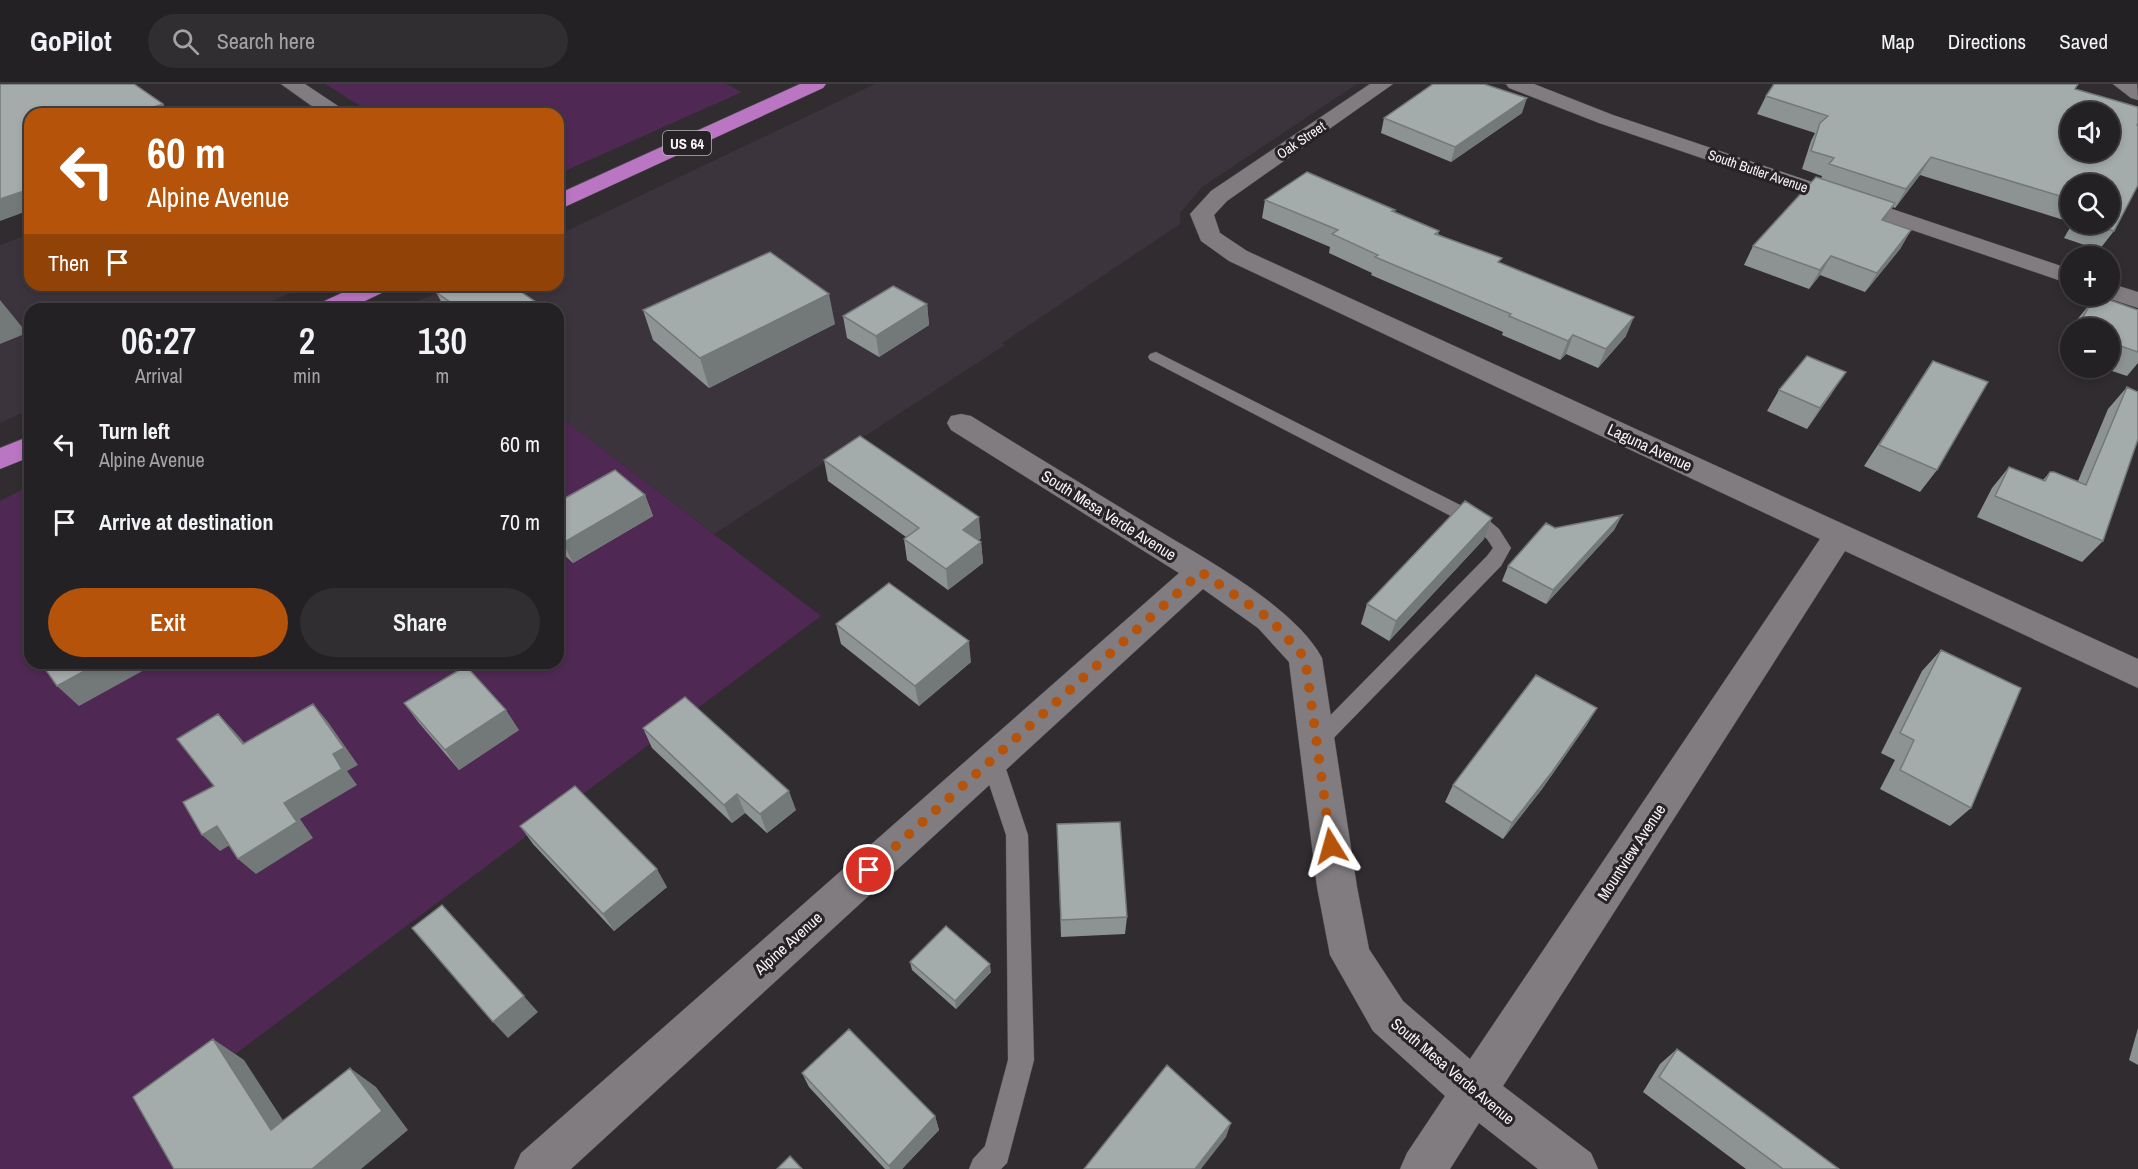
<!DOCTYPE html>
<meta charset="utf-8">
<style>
body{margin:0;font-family:"Archivo Narrow",sans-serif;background:#302e31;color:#f1f3f6;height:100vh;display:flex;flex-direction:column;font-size:22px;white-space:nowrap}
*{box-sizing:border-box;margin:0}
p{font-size:20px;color:#a3a3a6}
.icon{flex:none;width:33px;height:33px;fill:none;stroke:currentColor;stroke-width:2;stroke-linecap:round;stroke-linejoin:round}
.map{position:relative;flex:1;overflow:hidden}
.sheet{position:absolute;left:24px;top:219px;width:540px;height:366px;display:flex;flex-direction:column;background:#242124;border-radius:18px;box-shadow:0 3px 9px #0003,0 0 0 2px #413e41}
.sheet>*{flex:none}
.banner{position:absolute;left:24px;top:24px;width:540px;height:183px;border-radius:18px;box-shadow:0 3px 9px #0003,0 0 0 2px #413e41;background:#b45309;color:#fff;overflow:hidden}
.tools{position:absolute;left:2060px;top:18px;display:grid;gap:12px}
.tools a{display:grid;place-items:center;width:60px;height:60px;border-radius:50%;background:#242124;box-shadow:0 3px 9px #0003,0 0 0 2px #413e41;font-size:30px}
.pin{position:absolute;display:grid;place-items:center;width:51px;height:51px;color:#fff;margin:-26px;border:3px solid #fff;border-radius:50%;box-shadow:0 2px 6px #0007}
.me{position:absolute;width:66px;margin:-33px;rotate:352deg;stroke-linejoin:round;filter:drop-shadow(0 0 4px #0008)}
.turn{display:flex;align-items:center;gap:21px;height:126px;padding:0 24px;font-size:27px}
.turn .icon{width:78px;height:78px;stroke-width:2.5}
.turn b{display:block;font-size:42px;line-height:51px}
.then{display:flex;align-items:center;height:57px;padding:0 24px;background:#0003;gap:12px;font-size:22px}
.eta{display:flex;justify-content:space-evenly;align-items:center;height:102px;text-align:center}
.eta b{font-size:36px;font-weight:600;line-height:42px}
.action{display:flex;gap:12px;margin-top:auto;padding:12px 24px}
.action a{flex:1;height:69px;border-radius:36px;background:#b45309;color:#fff;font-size:24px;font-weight:600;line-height:69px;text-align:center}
.action a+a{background:#302e31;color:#f1f3f6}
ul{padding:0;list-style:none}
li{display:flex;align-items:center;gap:18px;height:78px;padding:0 24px}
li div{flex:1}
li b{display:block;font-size:22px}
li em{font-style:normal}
header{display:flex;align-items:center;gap:36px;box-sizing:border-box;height:84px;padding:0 30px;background:#242124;border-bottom:2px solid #413e41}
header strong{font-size:28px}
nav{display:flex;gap:33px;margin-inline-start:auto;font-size:21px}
.search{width:420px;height:54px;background:#302e31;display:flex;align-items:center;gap:15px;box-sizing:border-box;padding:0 21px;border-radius:33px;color:#a3a3a6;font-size:22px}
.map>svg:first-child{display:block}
.built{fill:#3c343c}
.green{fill:#4f2953}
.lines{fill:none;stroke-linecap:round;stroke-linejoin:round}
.service-casing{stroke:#4d4b4e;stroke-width:1}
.minor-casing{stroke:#4d4b4e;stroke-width:1}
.tertiary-casing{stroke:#4d4b4e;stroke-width:1}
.trunk-casing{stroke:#4d4b4e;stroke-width:1}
.service{fill:#807c80;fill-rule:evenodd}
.minor{fill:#807c80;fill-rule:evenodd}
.tertiary{fill:#807c80;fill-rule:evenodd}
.trunk{fill:#ba76c2;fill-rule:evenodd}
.wall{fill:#8d9393}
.shaded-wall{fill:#737878}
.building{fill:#a4abab;stroke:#737878;stroke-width:1.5;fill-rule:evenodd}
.route{stroke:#b45309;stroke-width:10;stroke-dasharray:0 18}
.labels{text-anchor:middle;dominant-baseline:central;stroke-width:6;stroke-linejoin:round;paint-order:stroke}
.far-street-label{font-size:14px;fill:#f6f4f7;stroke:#262226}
.shield{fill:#262226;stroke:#b8b5b8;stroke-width:1.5}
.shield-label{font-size:15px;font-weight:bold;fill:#f6f4f7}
.street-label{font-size:16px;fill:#f6f4f7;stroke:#262226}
</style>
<header>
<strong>GoPilot</strong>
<div class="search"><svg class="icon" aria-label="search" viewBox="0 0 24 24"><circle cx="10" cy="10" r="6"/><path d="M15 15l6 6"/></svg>Search here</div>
<nav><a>Map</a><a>Directions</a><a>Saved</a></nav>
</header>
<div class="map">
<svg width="2138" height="1085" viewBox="0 0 2138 1085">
<rect width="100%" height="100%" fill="#302c30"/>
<!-- built -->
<path class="built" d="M 875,0 L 1357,0 L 1202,103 L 1180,129 L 1180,140 L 1002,259 L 1005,261 L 714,450 L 558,331 L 558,225 L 418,225 L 412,220 L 453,201 L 558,201 L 558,151 Z
M 30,150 L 30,201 L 308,201 L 255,225 L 30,225 L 30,325 L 0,339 L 0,161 Z"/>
<!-- green -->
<path class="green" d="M 325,0 L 726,0 L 742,8 L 558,90 L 558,30 L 373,30 Z
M 558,331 L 821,532 L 151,1033 L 183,1085 L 0,1085 L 0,417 L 30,402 L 30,579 L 558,579 Z"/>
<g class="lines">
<defs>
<path id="service" d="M 1156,268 L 1486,434 L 1499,445 L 1511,464 L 1501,482 L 1323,665 L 1316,668 L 1309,665 L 1305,659 L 1309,653 L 1487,472 L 1493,464 L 1487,455 L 1474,444 L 1150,276 L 1148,273 L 1150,270 Z
M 992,667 L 1000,670 L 1003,676 L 1028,751 L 1034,976 L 1007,1079 L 1001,1085 L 969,1085 L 973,1075 L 985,1062 L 1008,976 L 1006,751 L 981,676 L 984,670 Z"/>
<path id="minor" d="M 281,0 L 305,0 L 344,26 L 347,30 L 323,30 Z
M 1370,0 L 1393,0 L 1227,117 L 1214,131 L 1220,149 L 1247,167 L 2138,575 L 2138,604 L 1845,467 L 1503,1002 L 1591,1069 L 1598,1085 L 1538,1085 L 1479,1039 L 1450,1085 L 1400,1085 L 1407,1069 L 1445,1012 L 1373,947 L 1330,871 L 1317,803 L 1289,578 L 1258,544 L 1203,505 L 571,1085 L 514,1085 L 521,1069 L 1179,489 L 951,346 L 947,339 L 951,332 L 961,330 L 971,332 C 1029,368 1088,404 1146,439 C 1198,471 1294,521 1322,574 L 1357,803 L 1369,865 L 1403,917 L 1470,975 L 1820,455 L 1229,177 L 1201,157 L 1190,130 L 1211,107 Z
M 1506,0 L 1534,0 L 1613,31 L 2070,185 L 2070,200 L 1599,39 L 1509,4 Z
M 2109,199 L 2138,208 L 2138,224 L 2101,212 L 2109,212 Z"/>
<path id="tertiary" d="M 2113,0 L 2137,0 L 2138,16 L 2131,14 Z"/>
<path id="trunk" d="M 800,0 L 826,0 L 823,4 L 558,126 L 558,110 Z
M 359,201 L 391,201 L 388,206 L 348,225 L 314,225 L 318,220 Z
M 30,352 L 30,373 L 0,385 L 0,364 Z"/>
</defs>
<!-- service casing -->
<use href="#service" class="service-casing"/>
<!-- minor casing -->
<use href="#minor" class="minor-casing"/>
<!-- tertiary casing -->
<use href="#tertiary" class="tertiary-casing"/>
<!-- trunk casing -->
<use href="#trunk" class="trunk-casing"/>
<!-- service -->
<use href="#service" class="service"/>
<!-- minor -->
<use href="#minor" class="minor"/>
<!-- tertiary -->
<use href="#tertiary" class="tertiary"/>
<!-- trunk -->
<use href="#trunk" class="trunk"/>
</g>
<!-- wall -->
<path class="wall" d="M 2075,5 L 2137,41 L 2114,147 L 2099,166 L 2064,154 L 2072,140 L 2109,140 L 2070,100 L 2070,138 L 1920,91 L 1895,124 L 1893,123 L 1884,137 L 1911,146 L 1900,165 L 1865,208 L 1820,191 L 1809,205 L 1744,181 L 1753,162 L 1821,95 L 1822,92 L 1802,85 L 1811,57 L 1815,49 L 1757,30 L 1766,12 Z
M 1522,29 L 1451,78 L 1381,49 L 1384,34 Z
M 1265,116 L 1395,126 L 1394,128 L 1439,147 L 1438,150 L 1500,179 L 1626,252 L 1598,284 L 1566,270 L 1560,276 L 1502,251 L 1503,248 L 1371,191 L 1372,189 L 1329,169 L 1330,163 L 1262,134 Z
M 436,208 L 546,225 L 445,225 Z
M 2101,213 L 2138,226 L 2138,279 L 2127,292 L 2103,284 L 2109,284 L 2109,244 L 2072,244 L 2076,237 L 2093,216 L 2098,218 Z
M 927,220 L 929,241 L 879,273 L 847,254 L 843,232 Z
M 643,226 L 835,240 L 709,304 L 653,256 Z
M 2070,247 L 2070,271 L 2058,267 Z
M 1933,277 L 1937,386 L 1920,408 L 1864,382 Z
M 2127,303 L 2103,457 L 2082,478 L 1977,433 L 1992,404 L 2009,383 L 2043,396 L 2050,388 L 2078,397 L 2108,325 Z
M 1779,306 L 1832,309 L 1807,345 L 1767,327 Z
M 824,376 L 981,454 L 979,456 L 981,458 L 983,479 L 948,506 L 907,476 L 904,455 L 906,453 L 828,397 Z
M 645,411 L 653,432 L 573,479 L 558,465 L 558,418 Z
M 1622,431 L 1614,446 L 1546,520 L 1502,497 L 1508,482 Z
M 1484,455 L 1389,557 L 1361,540 L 1367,520 Z
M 836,540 L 971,578 L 919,622 L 841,560 Z
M 1941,566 L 1971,724 L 1950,742 L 1880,705 L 1895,676 L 1881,669 L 1922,587 Z
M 404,619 L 519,646 L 459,686 L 419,639 Z
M 1597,624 L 1586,642 L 1542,705 L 1503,755 L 1445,718 L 1453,701 Z
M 643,644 L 796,726 L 767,749 L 745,729 L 732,739 L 652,664 Z
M 1057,740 L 1127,833 L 1125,850 L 1061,853 Z
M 520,742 L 667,803 L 614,847 L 533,760 Z
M 910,878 L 991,888 L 956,925 L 912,886 Z
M 2138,944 L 2138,981 L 2129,976 Z
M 1677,965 L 1839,1085 L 1746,1085 L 1643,1008 L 1660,980 Z
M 802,989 L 935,1032 L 939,1046 L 902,1085 L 885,1085 L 809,1003 Z"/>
<!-- shaded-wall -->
<path class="shaded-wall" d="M 1527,14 L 1522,29 L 1451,78 L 1455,63 Z
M 163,20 L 169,30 L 132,30 Z
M 1931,73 L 1920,91 L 1895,124 L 1906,105 Z
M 30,105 L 30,126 L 0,137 L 0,115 Z
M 1895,119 L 1883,139 L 1882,136 Z
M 1911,146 L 1900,165 L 1865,208 L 1877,189 Z
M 1831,172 L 1820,191 L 1809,205 L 1820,186 Z
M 829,210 L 835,240 L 709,304 L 700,274 Z
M 0,216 L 27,249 L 0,260 Z
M 927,220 L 929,241 L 879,273 L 876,252 Z
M 1634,233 L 1626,252 L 1598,284 L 1606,265 Z
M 558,241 L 562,251 L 558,253 Z
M 1573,251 L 1566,270 L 1560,276 L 1568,257 Z
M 1846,288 L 1832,309 L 1807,345 L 1820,324 Z
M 645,411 L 653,432 L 573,479 L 563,459 Z
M 1622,431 L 1614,446 L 1546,520 L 1553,506 Z
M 979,433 L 981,454 L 965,467 L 963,446 Z
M 1492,434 L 1484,455 L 1389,557 L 1396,537 Z
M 981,458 L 983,479 L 948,506 L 946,485 Z
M 969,557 L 971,578 L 919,622 L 915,602 Z
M 99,579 L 157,579 L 79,622 L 57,602 Z
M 313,620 L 328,638 L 358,681 L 347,687 L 357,701 L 300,735 L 313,754 L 256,790 L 238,775 L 284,719 L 333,670 Z
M 1597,624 L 1586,642 L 1542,705 L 1503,755 L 1512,739 Z
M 506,626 L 519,646 L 459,686 L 445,666 Z
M 218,630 L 235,648 L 260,677 L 243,660 Z
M 789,707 L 796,726 L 767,749 L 760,730 Z
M 737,710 L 745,729 L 732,739 L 724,721 Z
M 217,742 L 235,758 L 220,767 L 202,751 Z
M 657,785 L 667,803 L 614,847 L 603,830 Z
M 442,821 L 538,928 L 508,954 L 493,938 Z
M 990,880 L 991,888 L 956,925 L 955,917 Z
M 213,955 L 244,976 L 301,1064 L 271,1046 Z
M 350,984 L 376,1003 L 408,1046 L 361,1085 L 312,1085 Z
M 935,1032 L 939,1046 L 902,1085 L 890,1085 L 889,1082 Z
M 1231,1039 L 1226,1053 L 1201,1085 L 1195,1085 Z"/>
<!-- building -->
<path class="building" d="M 0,0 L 134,0 L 163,20 L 132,30 L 30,30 L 30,105 L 0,115 Z
M 1433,0 L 1484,0 L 1527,14 L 1455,63 L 1384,34 Z
M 1774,0 L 2078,0 L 2075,5 L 2138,23 L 2138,39 L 2137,41 L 2138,42 L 2138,101 L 2114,147 L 2090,140 L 2109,140 L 2109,100 L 2070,100 L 2070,115 L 1931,73 L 1906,105 L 1829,80 L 1834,74 L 1811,67 L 1820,39 L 1828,32 L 1766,12 ZM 2070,28 L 2109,28 L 2109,68 L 2070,68 Z
M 1307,88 L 1395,126 L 1392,127 L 1439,147 L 1435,150 L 1502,174 L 1498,178 L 1634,233 L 1606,265 L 1573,251 L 1568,257 L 1509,232 L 1511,230 L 1375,173 L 1378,171 L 1332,150 L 1338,146 L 1265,116 Z
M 1816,93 L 1895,119 L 1882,136 L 1911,146 L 1877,189 L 1831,172 L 1820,186 L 1753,162 Z
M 770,168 L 829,210 L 700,274 L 643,226 Z
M 450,201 L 511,201 L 546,225 L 460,225 L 436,208 Z
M 893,202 L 927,220 L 876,252 L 843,232 Z
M 2101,213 L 2138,226 L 2138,268 L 2109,258 L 2109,244 L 2076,244 L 2093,216 L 2099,218 Z
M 1807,272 L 1846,288 L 1820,324 L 1779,306 Z
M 1933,277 L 1988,298 L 1937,386 L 1879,361 Z
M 2127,303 L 2138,308 L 2138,355 L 2103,457 L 1995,412 L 2009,383 L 2045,397 L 2050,388 L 2054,388 L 2086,401 Z
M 860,352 L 979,433 L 963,446 L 981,458 L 946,485 L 904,455 L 919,444 L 824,376 Z
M 615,386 L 645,411 L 563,459 L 558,453 L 558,418 Z
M 1465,417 L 1492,434 L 1396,537 L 1367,520 Z
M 1622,431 L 1553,506 L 1508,482 L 1546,439 L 1555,444 Z
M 889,499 L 969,557 L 915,602 L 836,540 Z
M 1941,566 L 2021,604 L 1971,724 L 1900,686 L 1914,656 L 1900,649 Z
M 41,579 L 99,579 L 57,602 Z
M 466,582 L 506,626 L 445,666 L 404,619 Z
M 1536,591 L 1597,624 L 1552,688 L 1512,739 L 1453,701 Z
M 685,613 L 789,707 L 760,730 L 737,710 L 724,721 L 643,644 Z
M 313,620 L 344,664 L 333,670 L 342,685 L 284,719 L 297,738 L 238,775 L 217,742 L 202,751 L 183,718 L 214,702 L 177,655 L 218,630 L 243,660 Z
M 575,702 L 657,785 L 603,830 L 520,742 Z
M 1120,738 L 1127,833 L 1061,836 L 1057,740 Z
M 442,821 L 524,912 L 493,938 L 412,844 Z
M 946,842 L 990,880 L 955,917 L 910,878 Z
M 849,945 L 935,1032 L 889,1082 L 802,989 Z
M 213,955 L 271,1046 L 350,984 L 382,1027 L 312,1085 L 174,1085 L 133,1013 Z
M 1677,965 L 1839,1085 L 1783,1085 L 1659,993 Z
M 1167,981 L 1231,1039 L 1195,1085 L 1084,1085 Z
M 790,1072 L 802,1085 L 777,1085 Z"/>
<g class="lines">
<!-- route -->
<path class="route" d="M 869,786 L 1201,488 L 1270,535 L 1305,574 L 1331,762"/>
</g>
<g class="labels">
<!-- far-street labels -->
<g class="far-street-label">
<text transform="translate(1301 56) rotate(-34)">Oak Street</text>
<text transform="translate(1758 87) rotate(19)">South Butler Avenue</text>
</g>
<!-- shield labels -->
<rect class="shield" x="663" y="47" width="48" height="24" rx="4.5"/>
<g class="shield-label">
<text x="687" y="59">US 64</text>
</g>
<!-- street labels -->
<g class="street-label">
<text transform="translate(1650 363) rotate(25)">Laguna Avenue</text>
<text transform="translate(1109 431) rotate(32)">South Mesa Verde Avenue</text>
<text transform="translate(1631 768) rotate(-57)">Mountview Avenue</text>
<text transform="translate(788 859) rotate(-42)">Alpine Avenue</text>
<text transform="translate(1453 987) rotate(40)">South Mesa Verde Avenue</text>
</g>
</g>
</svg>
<div class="tools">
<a><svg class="icon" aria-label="sound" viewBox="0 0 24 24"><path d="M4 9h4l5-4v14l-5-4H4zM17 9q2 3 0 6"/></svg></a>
<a><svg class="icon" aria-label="search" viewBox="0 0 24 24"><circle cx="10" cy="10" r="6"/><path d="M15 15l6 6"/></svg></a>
<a>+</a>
<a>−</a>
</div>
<div class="pin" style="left:869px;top:786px;background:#d93025"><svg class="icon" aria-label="arrive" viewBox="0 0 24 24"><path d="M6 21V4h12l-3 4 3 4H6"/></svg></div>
<svg class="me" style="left:1331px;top:762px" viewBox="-20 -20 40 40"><path d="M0-17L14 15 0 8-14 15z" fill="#b45309" stroke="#fff" stroke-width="4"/></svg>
<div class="banner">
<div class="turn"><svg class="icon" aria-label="left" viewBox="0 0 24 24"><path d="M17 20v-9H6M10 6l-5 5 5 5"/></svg><div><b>60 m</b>Alpine Avenue</div></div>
<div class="then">Then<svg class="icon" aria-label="arrive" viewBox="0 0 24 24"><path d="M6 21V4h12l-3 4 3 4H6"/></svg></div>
</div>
<section class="sheet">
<div class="eta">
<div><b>06:27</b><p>Arrival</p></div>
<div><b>2</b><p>min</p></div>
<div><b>130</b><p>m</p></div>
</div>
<ul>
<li><svg class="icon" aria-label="left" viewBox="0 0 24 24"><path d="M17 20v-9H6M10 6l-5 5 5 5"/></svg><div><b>Turn left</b><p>Alpine Avenue</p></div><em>60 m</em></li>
<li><svg class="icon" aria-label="arrive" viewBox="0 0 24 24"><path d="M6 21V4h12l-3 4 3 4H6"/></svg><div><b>Arrive at destination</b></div><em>70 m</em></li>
</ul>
<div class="action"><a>Exit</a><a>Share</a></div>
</section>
</div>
